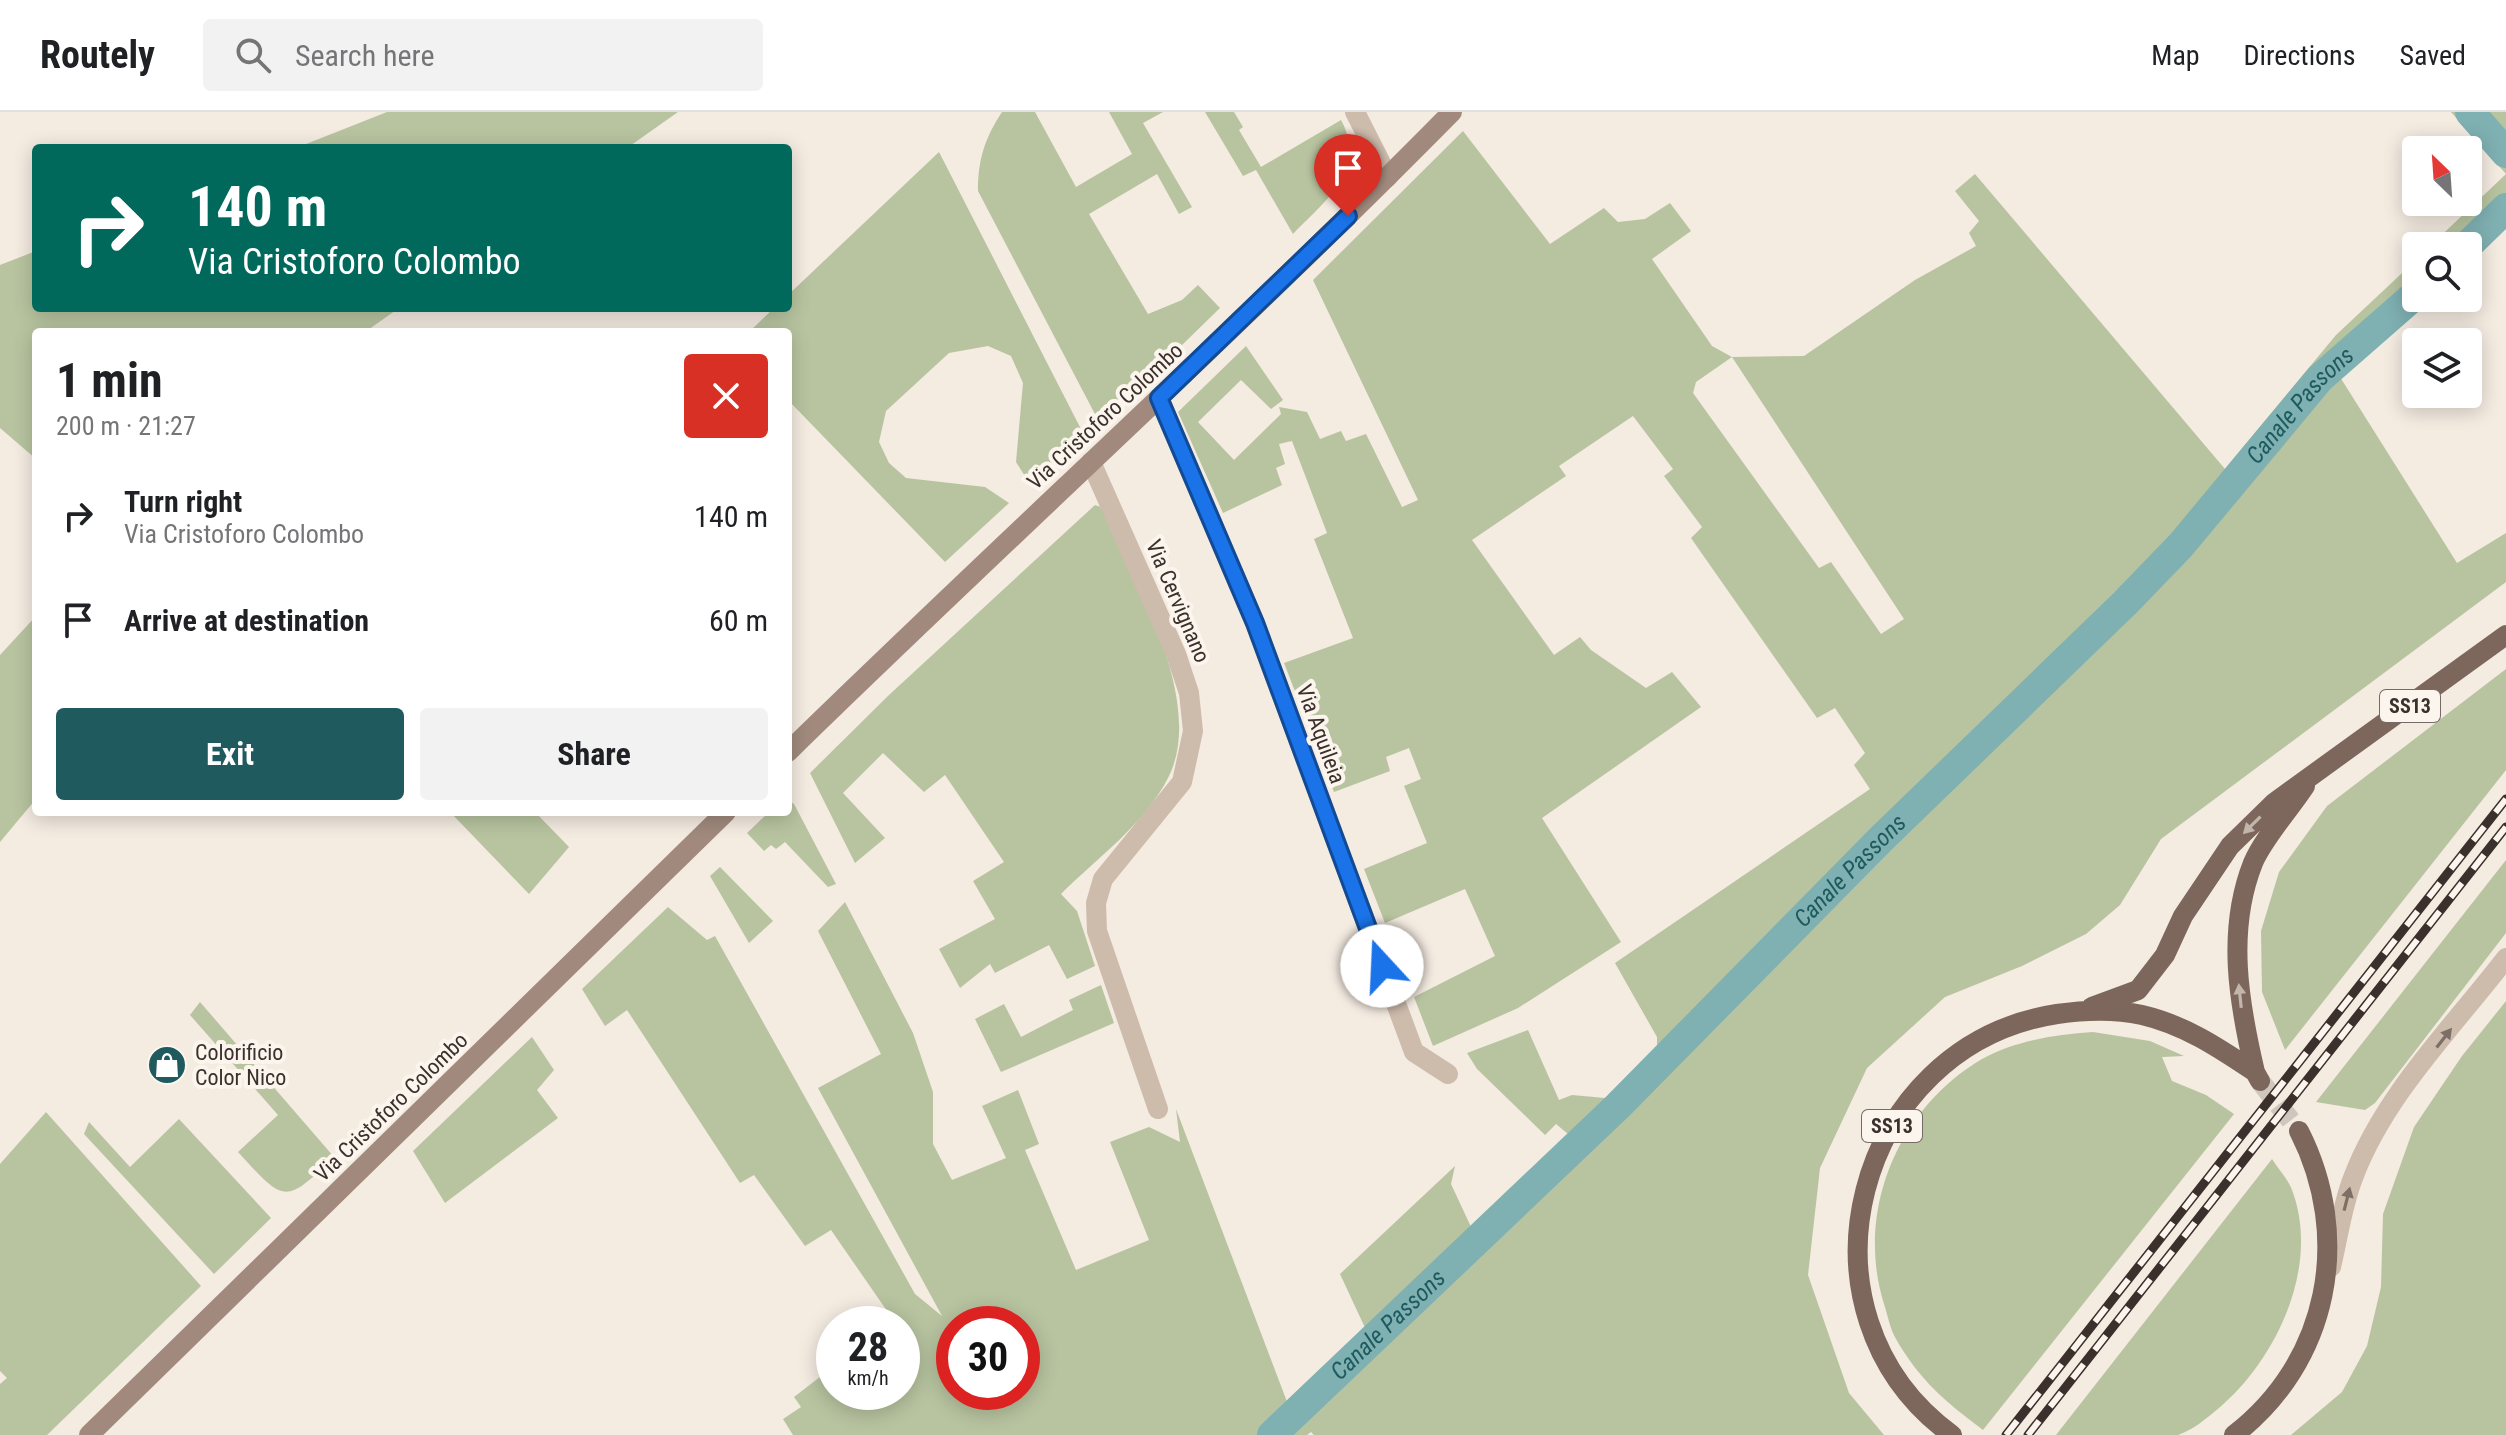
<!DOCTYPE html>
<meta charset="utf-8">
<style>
body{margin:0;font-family:"Roboto Condensed",sans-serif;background:#f2f2f2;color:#202124;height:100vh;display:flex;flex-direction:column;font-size:30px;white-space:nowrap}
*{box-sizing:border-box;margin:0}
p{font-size:26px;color:#757577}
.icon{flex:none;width:44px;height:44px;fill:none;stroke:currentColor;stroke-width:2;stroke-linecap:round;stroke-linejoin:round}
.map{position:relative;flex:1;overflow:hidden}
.sheet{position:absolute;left:32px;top:216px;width:760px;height:488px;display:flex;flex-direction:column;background:#fff;border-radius:8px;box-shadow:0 4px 20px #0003}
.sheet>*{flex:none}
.top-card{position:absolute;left:32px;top:32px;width:760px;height:168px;border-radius:8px;box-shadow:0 4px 20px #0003;background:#00695c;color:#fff;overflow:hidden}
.needle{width:52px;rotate:335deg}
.controls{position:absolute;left:2402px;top:24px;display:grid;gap:16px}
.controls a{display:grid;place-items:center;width:80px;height:80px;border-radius:8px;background:#fff;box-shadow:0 4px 20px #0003;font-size:40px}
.speed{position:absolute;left:816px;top:1194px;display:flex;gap:16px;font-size:40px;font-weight:700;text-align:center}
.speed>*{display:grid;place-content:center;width:104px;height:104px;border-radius:50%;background:#fff;box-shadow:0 4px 20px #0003;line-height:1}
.speed small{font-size:20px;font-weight:400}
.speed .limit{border:12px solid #d22;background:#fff;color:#111}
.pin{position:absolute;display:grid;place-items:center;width:68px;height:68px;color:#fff;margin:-82px -34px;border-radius:50% 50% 50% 0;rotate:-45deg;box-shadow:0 0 8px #0007}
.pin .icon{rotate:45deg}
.me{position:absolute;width:88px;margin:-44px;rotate:340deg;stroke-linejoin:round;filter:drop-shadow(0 0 6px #0008)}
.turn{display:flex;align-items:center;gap:28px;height:168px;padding:0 24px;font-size:36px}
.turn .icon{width:104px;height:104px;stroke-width:2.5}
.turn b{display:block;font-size:56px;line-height:68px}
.round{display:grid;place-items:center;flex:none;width:84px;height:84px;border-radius:8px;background:#f2f2f2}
.headline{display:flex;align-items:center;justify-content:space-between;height:136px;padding:0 24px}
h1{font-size:48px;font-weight:700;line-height:60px}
.cta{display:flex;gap:16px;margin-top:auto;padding:16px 24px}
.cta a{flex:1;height:92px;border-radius:8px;background:#1f5a5e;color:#fff;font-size:32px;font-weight:700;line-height:92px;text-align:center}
.cta a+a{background:#f2f2f2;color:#202124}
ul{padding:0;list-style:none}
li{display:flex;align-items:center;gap:24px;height:104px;padding:0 24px}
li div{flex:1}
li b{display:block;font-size:30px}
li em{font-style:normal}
header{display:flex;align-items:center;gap:48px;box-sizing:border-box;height:112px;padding:0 40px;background:#fff;border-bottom:2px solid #e0e0e0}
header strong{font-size:38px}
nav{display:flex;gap:44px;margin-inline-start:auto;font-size:28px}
.search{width:560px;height:72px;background:#f2f2f2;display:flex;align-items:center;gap:20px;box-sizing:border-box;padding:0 28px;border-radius:8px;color:#757577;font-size:30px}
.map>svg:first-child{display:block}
.green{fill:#b8c4a0;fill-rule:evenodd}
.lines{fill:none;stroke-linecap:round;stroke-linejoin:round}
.canal{stroke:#7fb0b2;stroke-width:30}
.primary-tunnel{stroke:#cfc6bd;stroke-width:20;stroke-dasharray:20 10;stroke-linecap:butt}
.minor{stroke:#cdbbac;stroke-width:20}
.tertiary{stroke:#cdbbac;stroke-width:20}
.secondary{stroke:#a18a7d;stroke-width:20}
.primary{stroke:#7d675c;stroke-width:20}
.rail-casing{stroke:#3b302b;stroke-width:9}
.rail{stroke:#fbf5ee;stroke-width:6;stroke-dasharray:18;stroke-linecap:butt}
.oneway{fill:#c2b5ac}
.oneway2{fill:#7d6f65}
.route-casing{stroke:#114b97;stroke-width:20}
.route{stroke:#1a73e8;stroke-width:14}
.labels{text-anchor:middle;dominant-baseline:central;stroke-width:8;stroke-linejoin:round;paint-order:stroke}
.shield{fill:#fbf5ee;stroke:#756b66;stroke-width:2}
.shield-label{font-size:20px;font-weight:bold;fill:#3b302b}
.street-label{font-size:22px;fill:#3b302b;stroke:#fbf5ee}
.poi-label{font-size:22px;fill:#3b302b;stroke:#fbf5ee;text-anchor:start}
.water-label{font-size:24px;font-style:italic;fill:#1f5a5e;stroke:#fbf5ee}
</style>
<header>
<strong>Routely</strong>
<div class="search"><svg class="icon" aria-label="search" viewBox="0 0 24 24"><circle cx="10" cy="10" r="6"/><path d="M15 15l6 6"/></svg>Search here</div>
<nav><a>Map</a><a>Directions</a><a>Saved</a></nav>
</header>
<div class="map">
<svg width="2506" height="1323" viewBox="0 0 2506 1323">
<rect width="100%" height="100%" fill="#f4ebe1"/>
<!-- green -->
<path class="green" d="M 387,0 L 678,0 L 627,36 L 296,36 Z
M 1002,0 L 1035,0 L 1076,75 L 1132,42 L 1109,0 L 1163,0 L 1143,11 L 1192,95 L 1179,102 L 1157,62 L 1089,102 L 1148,202 L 1182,188 L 1198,173 L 1220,196 L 1103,310 L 1096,304 L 978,79 C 978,47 985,26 1002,0 Z
M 1205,0 L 1234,0 L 1243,15 L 1239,18 L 1261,55 L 1341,8 C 1368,58 1325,89 1293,122 L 1256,58 L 1243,64 Z
M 2451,0 L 2506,0 L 2506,109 L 2468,144 L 2468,134 L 2430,134 L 2506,62 Z
M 1463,19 L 1550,132 L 1604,96 L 1618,110 L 1645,107 L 1670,91 L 1691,119 L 1652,147 L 1712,234 L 1732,245 L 1804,244 L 1915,168 L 1976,134 L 1969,121 L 1979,109 L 1955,79 L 1975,62 L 2225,357 L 2336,223 L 2416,148 L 2416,186 L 2424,186 L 2340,265 L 2457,451 L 2506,421 L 2506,470 L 2161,727 L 2120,793 L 2086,822 L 2022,854 L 1945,885 L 1867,956 L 1820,1056 L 1808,1163 L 1849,1281 L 1884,1323 L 1314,1323 L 1311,1320 L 1307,1323 L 793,1323 L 783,1307 L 801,1295 L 794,1285 L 834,1254 L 834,1280 L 902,1280 L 902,1212 L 890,1212 L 894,1209 L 831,1118 L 805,1134 L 754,1063 L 740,1071 L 627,898 L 605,914 L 582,877 L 668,795 L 707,828 L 715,824 L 915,1182 L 942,1204 L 818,976 L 881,942 L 818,819 L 845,790 L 913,921 L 933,980 L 933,1032 L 952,1068 L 1006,1046 L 982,994 L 1018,978 L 1039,1032 L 1025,1038 L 1076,1158 L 1149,1128 L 1110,1030 L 1149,1015 L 1180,1030 L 1176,997 L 1289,1295 L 1367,1220 L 1340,1162 L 1455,1054 L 1451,1072 L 1472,1117 L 1568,1022 L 1556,1012 L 1545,1023 L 1477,957 L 1467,941 L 1528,918 L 1559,988 L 1572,983 L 1605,986 L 1657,935 L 1657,925 L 1615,851 L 1870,677 L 1854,653 L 1865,641 L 1835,596 L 1817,606 L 1691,426 L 1702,415 L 1664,364 L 1673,357 L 1633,304 L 1559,354 L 1566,364 L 1472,428 L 1554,543 L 1580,525 L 1591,538 L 1646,576 L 1672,560 L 1701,595 L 1542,706 L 1621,830 L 1518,896 L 1433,934 L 1414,885 L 1495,844 L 1465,777 L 1385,811 L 1364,757 L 1427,731 L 1404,674 L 1421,667 L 1409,636 L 1386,645 L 1390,659 L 1334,680 L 1284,551 L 1353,526 L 1314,427 L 1327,421 L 1292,329 L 1279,332 L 1285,352 L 1276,356 L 1282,373 L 1223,401 L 1178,300 L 1246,234 L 1283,288 L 1271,297 L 1241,268 L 1198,310 L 1234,348 L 1281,302 L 1279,295 L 1307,300 L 1320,327 L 1341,319 L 1346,329 L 1366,322 L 1402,395 L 1418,388 L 1313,168 ZM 1732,245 L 1904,507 L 1881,522 L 1831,450 L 1819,456 L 1693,281 L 1696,270 ZM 954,1212 L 1022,1212 L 1022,1280 L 954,1280 Z
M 939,40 L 1083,321 L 1030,372 L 1016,350 L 1023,271 L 1011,244 L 988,234 L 949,241 L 886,299 L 879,330 L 889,351 L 906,366 L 985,375 L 1009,391 L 945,450 L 788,288 L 788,220 L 749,220 L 774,196 L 788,196 L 788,183 Z
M 36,139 L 36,196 L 399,196 L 365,220 L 36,220 L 36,347 L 0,316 L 0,153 Z
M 1095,393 L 1104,396 C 1134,468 1207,591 1168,666 C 1144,713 1097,746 1061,782 L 1077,799 L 1095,854 L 1067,867 L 1049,833 L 995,861 L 990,852 L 960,876 L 939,837 L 995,807 L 973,769 L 1004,750 L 945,663 L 924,680 L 883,641 L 843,681 L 885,726 L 855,751 L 810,661 L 889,583 Z
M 36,504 L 36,687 L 0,730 L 0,543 Z
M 2506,557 L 2506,658 L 2285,938 L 2262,880 L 2261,819 L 2279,760 L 2327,694 Z
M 788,688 L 794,692 L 836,772 L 828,775 L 785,730 L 776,737 L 771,733 L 764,739 L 747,721 L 769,700 L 788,700 Z
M 450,700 L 535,700 L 569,735 L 529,782 Z
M 2506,748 L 2506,821 L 2375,991 L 2365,998 L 2316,990 Z
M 720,755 L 773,809 L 749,831 L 710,764 Z
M 1101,873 L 1114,911 L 1001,960 L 975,907 L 1004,892 L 1021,925 L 1073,898 L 1069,888 Z
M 2506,889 L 2506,1323 L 2291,1323 L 2342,1280 L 2367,1234 L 2381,1175 L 2383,1102 L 2414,1015 L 2462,944 Z
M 200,890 L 334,1045 C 284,1094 284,1090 238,1040 L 278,1003 L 190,903 Z
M 2093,920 L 2150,929 L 2184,944 L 2162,945 L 2172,969 L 2206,983 L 2234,1002 L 1983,1318 C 1946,1290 1920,1269 1896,1227 C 1890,1217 1888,1204 1884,1192 C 1855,1100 1898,996 1982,947 C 2017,928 2054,923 2093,920 Z
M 532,925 L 554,958 L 537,978 L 558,1006 L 445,1091 L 413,1039 Z
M 46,1000 L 201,1174 L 47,1323 L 0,1323 L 0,1272 L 7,1266 L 0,1259 L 0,1052 Z
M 179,1007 L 271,1106 L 214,1162 L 84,1022 L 89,1010 L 130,1055 Z
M 2272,1047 C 2278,1057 2288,1067 2292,1078 C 2321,1154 2276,1248 2219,1296 C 2207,1306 2193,1318 2178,1323 C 2156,1323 2083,1323 2056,1323 Z"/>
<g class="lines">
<!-- canal -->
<g class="canal">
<path d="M 2470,0 L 2506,41"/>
<path d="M 2467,134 L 2506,96"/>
<path id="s1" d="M 1272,1323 L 1618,994 L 1880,728 L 2125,491 L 2181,433 L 2320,266 L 2416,182"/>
</g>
<!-- primary-tunnel -->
<path class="primary-tunnel" d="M 2260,969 L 2299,1019"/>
<!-- minor -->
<path class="minor" d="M 1159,286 L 1255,511 L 1414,940 L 1448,962
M 1091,350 L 1176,542 L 1189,581 L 1193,619 L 1182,670 L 1103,767 L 1096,791 L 1097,819 L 1158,997
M 2331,1155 C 2338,1126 2342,1094 2353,1066 C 2384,983 2453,915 2506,846"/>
<!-- tertiary -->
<path class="tertiary" d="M 1355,0 L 1388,65"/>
<!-- secondary -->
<path class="secondary" d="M 788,640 C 1008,425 1236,219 1452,0
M 89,1323 L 726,700"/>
<!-- primary -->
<path class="primary" d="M 2092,895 L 2138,878 L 2165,843 L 2183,804 L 2230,734 L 2275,690 L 2506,523
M 2255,960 C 2239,892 2226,819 2253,751 C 2263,727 2290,697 2305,674
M 1952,1323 C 1784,1201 1854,933 2057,902 C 2084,898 2115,897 2142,903 C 2185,913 2219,936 2255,960 L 2260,969
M 2234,1323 C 2329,1250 2353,1125 2299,1019"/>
<defs>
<path id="rail" d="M 2006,1323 L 2506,687
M 2028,1323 L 2506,715"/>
</defs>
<!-- rail casing -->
<use href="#rail" class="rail-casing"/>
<!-- rail -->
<use href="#rail" class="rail"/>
</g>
<!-- one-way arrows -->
<defs><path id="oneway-solid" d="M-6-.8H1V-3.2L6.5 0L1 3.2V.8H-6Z" transform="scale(2)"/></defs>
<g class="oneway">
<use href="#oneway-solid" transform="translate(2252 713) rotate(135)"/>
<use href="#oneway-solid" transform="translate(2240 884) rotate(-96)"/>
</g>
<g class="oneway2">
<use href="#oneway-solid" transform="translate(2444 926) rotate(-52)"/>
<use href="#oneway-solid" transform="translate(2347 1087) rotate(-76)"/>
</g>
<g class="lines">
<defs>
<path id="route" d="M 1348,104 L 1159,286 L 1255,511 L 1382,854"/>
</defs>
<!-- route casing -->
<use href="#route" class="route-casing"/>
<!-- route -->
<use href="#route" class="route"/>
</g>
<!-- icons -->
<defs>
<symbol id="shop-disc" viewBox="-11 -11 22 22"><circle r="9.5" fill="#1f5a5e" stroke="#fbf5ee"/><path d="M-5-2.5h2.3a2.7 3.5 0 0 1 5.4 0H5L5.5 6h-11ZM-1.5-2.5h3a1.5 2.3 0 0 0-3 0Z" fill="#fff"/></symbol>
</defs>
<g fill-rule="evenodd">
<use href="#shop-disc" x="145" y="931" width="44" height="44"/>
</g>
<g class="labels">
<!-- shield labels -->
<g class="shield">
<rect x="2380" y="578" width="60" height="32" rx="6"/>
<rect x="1862" y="998" width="60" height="32" rx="6"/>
</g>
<g class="shield-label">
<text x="2410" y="594">SS13</text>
<text x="1892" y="1014">SS13</text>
</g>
<!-- street labels -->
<g class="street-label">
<text transform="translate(1105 304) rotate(-43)">Via Cristoforo Colombo</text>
<text transform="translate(1178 489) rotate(67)">Via Cervignano</text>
<text transform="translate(1321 622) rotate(70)">Via Aquileia</text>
<text transform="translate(391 995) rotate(-44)">Via Cristoforo Colombo</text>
</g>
<!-- poi labels -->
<g class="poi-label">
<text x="195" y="940">Colorificio<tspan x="195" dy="25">Color Nico</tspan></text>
</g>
<!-- water labels -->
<g class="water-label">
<text stroke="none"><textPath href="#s1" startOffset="1456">Canale Passons</textPath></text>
<text stroke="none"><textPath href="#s1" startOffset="808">Canale Passons</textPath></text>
<text stroke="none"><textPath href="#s1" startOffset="160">Canale Passons</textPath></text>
</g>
</g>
</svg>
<div class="controls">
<a><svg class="needle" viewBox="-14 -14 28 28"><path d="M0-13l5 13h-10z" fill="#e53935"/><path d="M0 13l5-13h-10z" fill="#757577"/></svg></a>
<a><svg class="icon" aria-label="search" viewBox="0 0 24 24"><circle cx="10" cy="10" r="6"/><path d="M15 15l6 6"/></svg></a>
<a><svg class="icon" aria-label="layers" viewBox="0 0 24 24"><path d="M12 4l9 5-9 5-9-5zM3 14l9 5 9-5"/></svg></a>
</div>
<div class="speed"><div>28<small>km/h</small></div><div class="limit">30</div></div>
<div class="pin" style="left:1348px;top:104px;background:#d93025"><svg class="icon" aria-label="arrive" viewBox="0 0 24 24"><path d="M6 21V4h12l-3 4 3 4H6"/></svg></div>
<svg class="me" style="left:1382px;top:854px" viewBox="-20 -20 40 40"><circle r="19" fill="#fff"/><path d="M0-13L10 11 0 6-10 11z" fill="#1a73e8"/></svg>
<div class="top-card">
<div class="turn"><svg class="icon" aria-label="right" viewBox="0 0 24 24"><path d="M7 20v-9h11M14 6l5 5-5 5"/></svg><div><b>140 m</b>Via Cristoforo Colombo</div></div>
</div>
<section class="sheet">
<div class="headline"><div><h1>1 min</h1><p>200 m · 21:27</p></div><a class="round" style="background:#d93025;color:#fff"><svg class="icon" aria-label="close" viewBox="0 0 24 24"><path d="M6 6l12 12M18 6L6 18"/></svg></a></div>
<ul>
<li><svg class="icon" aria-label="right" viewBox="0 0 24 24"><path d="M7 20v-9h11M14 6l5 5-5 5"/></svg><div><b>Turn right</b><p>Via Cristoforo Colombo</p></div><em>140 m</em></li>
<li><svg class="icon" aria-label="arrive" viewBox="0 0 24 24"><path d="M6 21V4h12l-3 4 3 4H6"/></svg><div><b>Arrive at destination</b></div><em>60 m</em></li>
</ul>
<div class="cta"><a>Exit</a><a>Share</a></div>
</section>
</div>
